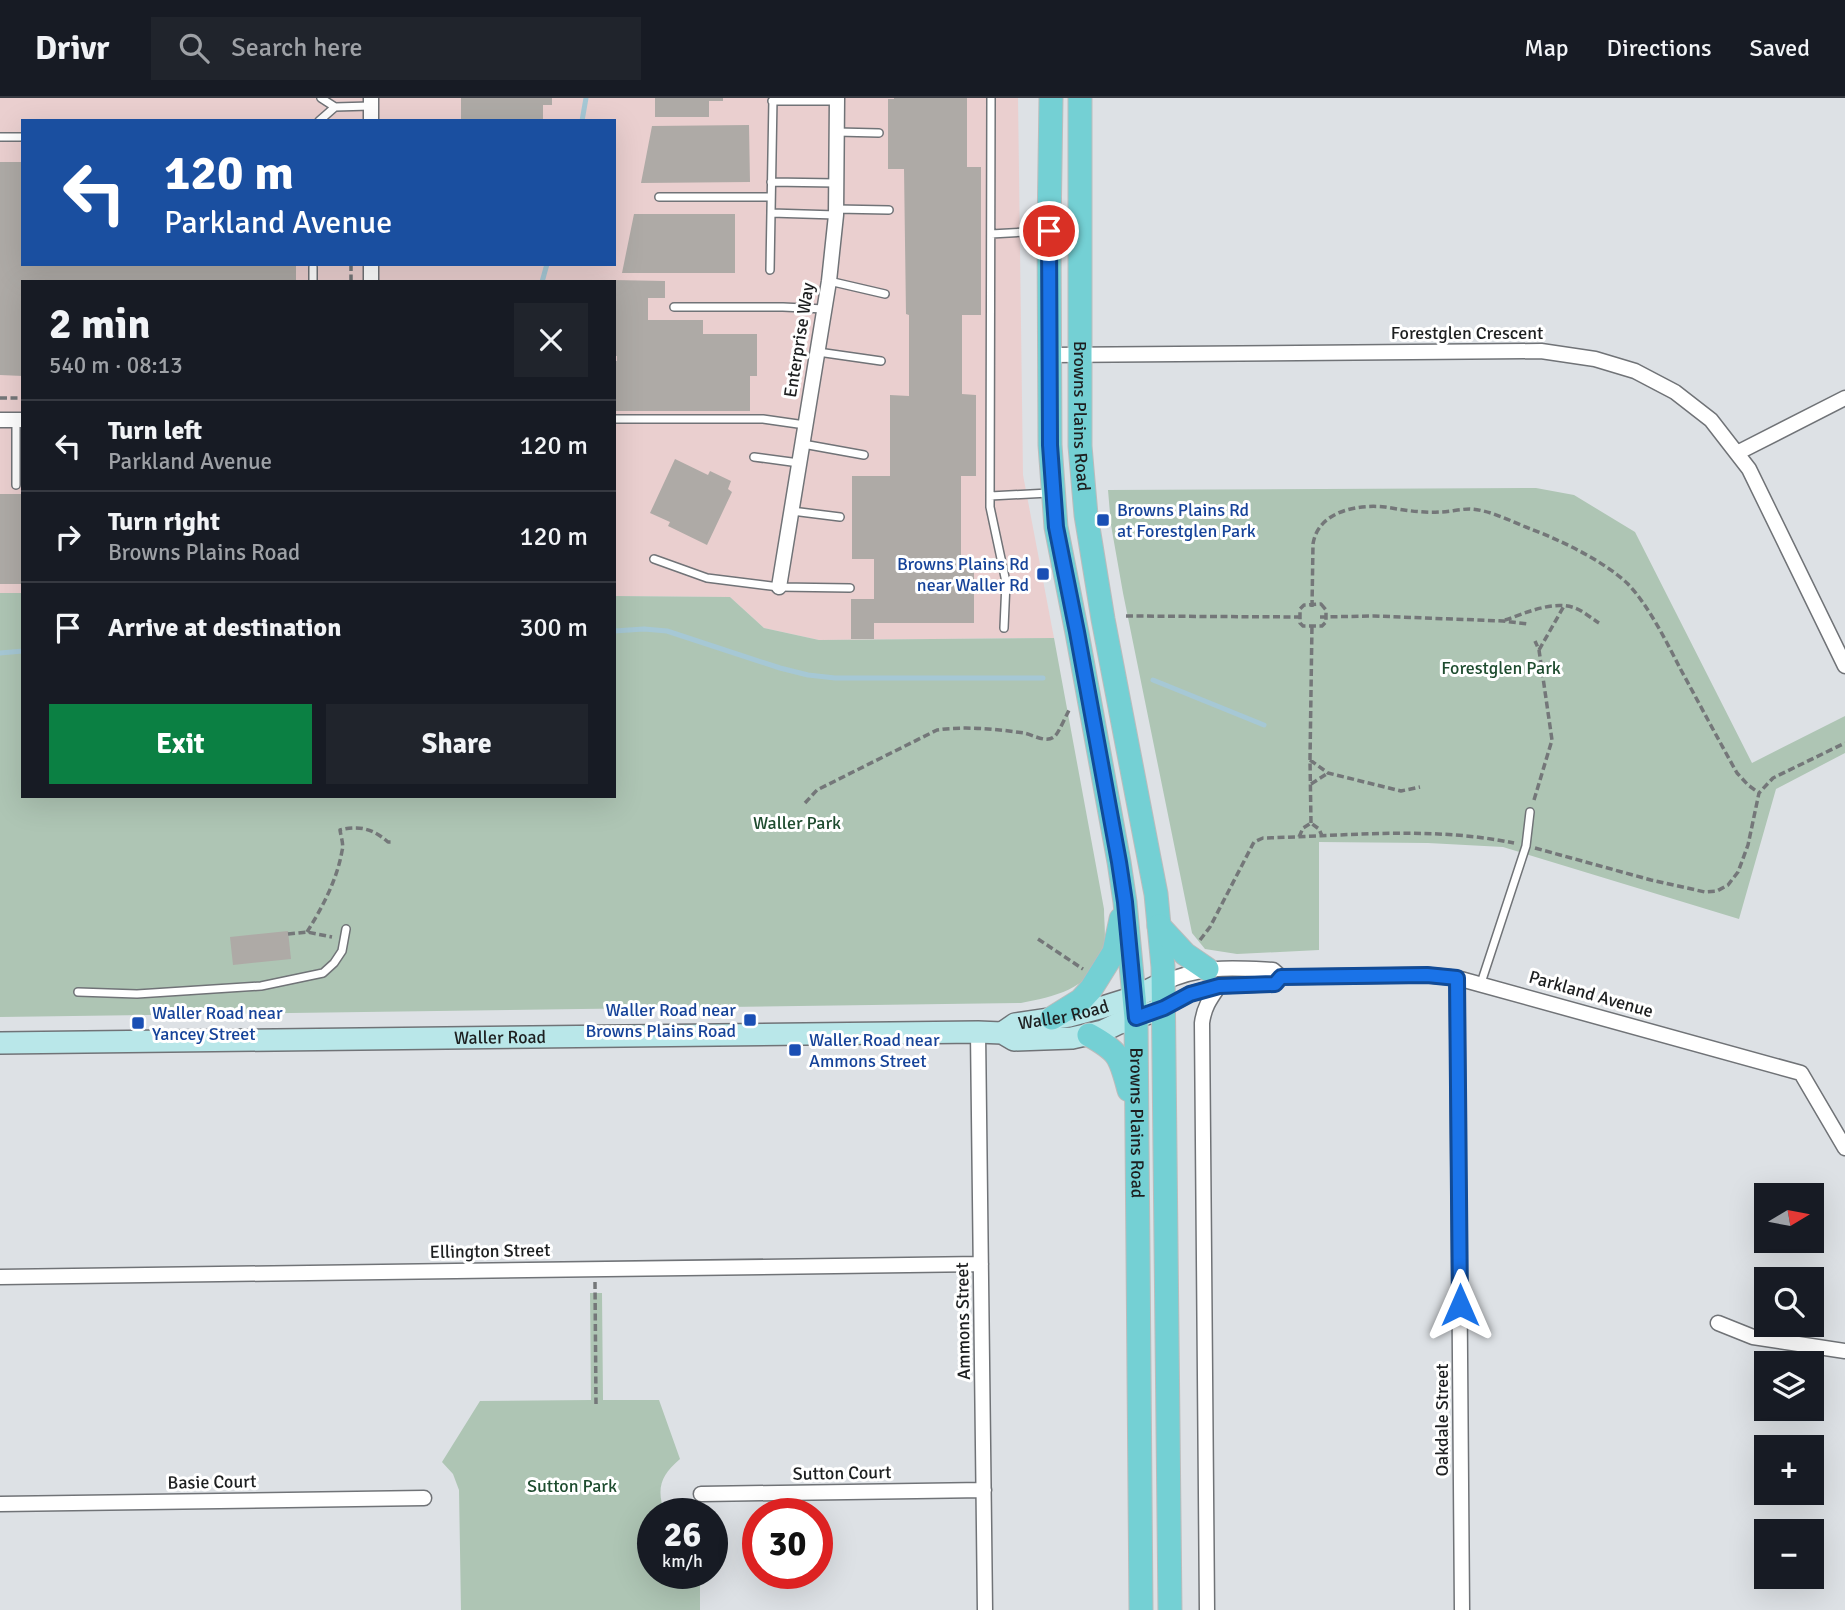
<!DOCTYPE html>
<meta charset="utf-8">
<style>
body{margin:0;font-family:Signika,sans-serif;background:#20242c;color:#f1f3f6;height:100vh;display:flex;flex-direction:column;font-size:26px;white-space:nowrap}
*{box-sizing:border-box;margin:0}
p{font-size:23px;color:#9ea1a6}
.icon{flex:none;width:38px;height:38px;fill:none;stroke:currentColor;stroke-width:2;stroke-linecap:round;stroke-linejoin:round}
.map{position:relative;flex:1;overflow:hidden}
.drawer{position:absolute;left:21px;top:182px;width:595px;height:518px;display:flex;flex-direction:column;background:#171b24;border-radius:0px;box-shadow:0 7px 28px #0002}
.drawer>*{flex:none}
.banner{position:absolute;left:21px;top:21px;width:595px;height:147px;border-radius:0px;box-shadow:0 7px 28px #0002;background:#1a4fa0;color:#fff;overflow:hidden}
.needle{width:46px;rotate:80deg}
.buttons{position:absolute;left:1754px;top:1085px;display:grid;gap:14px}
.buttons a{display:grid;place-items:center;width:70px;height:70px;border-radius:0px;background:#171b24;box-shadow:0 7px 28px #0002;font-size:35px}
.speed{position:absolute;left:637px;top:1400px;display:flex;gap:14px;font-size:35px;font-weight:700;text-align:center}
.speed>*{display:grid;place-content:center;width:91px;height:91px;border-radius:50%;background:#171b24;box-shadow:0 7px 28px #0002;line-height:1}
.speed small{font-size:18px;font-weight:400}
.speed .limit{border:10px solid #d22;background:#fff;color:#111}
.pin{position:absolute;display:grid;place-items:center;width:60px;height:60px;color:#fff;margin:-30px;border:4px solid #fff;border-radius:50%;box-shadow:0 2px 7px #0007}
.me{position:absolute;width:77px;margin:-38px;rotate:0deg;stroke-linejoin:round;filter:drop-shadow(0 0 5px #0008)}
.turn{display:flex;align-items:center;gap:24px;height:147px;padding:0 28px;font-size:32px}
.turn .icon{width:91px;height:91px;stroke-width:2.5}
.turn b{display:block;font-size:49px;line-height:60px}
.round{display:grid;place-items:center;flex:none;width:74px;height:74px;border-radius:0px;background:#20242c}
.summary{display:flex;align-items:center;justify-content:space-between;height:119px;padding:0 28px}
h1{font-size:42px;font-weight:700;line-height:52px}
.cta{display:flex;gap:14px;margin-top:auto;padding:14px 28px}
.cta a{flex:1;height:80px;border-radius:0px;background:#0b8043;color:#fff;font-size:28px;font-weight:700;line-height:80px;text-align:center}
.cta a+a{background:#20242c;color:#f1f3f6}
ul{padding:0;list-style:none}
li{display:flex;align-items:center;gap:21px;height:91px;padding:0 28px;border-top:2px solid #363941}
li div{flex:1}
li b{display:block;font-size:26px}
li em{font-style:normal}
header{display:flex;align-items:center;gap:42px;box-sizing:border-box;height:98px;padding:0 35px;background:#171b24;border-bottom:2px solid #363941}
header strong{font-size:33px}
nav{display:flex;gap:38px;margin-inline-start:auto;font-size:24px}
.search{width:490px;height:63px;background:#20242c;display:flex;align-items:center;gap:18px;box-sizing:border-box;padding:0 24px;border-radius:0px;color:#9ea1a6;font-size:26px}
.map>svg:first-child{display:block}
.commercial{fill:#eacfcf;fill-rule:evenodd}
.green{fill:#aec5b4}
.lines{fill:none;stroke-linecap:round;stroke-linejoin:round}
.stream{stroke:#a6c8d5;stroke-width:5}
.building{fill:#aeaaa6}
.lane-casing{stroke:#707377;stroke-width:10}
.street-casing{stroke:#707377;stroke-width:17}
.secondary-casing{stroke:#707377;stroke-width:24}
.primary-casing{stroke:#bbbcbc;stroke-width:25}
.path{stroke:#747779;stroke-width:3.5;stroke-dasharray:7 3.5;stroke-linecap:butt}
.lane{stroke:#fff;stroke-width:7}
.street{stroke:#fff;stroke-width:14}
.secondary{stroke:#b9e7e9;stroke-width:21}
.primary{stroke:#74d0d4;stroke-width:23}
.route-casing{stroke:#114b97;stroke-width:18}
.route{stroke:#1a73e8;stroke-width:12}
.transit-dot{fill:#1a4fb4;stroke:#fff;stroke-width:2.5}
.labels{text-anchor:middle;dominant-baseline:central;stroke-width:6;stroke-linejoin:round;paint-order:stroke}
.street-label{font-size:18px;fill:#1d1f20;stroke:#fff}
.transit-label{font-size:18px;fill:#164399;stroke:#fff;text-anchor:start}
.park-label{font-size:18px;fill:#1e4c2f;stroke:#fff}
</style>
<header>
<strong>Drivr</strong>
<div class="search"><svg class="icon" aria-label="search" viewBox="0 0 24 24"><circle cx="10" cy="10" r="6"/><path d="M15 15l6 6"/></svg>Search here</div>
<nav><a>Map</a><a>Directions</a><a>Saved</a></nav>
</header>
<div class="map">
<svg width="1845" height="1512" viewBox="0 0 1845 1512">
<rect width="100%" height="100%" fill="#dde1e5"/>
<!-- commercial -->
<path class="commercial" d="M 0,0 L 1018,0 L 1023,377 L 1054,540 L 819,542 L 764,530 L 730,499 L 614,498 L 614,184 L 23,184 L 23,495 L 0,495 ZM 23,23 L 614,23 L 614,166 L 23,166 Z"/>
<!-- green -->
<path class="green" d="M 1536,390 L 1574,397 L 1635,434 L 1752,665 L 1845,618 L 1845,655 L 1776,691 L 1739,821 L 1503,749 L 1428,745 L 1319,744 L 1319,852 L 1237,856 L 1205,851 L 1192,835 L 1123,495 L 1111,427 L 1108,392 Z
M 0,495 L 23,495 L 23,698 L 614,698 L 614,498 L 730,499 L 764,530 L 819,542 L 1054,540 L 1104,811 C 1104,825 1107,843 1102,856 C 1090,891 1053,899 1021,905 L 0,919 Z
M 590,1195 L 602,1195 L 603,1302 L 659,1302 L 680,1361 C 660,1378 656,1391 665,1416 L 653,1416 L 653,1475 L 700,1475 L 700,1512 L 461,1512 L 459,1392 L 453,1376 L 442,1364 L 480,1303 L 591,1302 Z"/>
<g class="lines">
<!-- stream -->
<path class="stream" d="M 582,23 L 586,0
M 542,184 L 547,166
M 614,533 L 644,531 L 667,533 L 780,570 L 808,577 L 835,580 L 1043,580
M 0,555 L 23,553
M 1153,582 L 1264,627"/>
</g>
<!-- building -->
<path class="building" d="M 461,0 L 552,0 L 552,7 L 543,7 L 543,23 L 461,23 Z
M 655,0 L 723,0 L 723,3 L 709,3 L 709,19 L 655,19 Z
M 894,0 L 967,0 L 967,69 L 981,69 L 981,217 L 962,217 L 962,296 L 976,297 L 976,378 L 961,378 L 961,460 L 974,460 L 974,525 L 874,525 L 874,541 L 851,541 L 851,501 L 874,501 L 874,461 L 852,461 L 852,378 L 890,378 L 890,297 L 909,298 L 909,217 L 906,216 L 904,71 L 888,71 L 888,1 L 894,1 Z
M 749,27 L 750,84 L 641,85 L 652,28 Z
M 0,64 L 23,64 L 23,166 L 296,166 L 296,184 L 23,184 L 23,278 L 0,277 Z
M 634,116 L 735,116 L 735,175 L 622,175 Z
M 614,182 L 665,183 L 665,200 L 648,200 L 648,222 L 703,222 L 703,236 L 757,236 L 757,278 L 750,278 L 750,313 L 614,313 L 614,263 L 617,263 L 617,258 L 614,258 Z
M 675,361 L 708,377 L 710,373 L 731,383 L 728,391 L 732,394 L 707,447 L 668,428 L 670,424 L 650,415 Z
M 0,396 L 23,396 L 23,486 L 0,486 Z
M 288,833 L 291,861 L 233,867 L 230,839 Z"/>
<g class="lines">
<defs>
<path id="lane" d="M 321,0 L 335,9 L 370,8
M 991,0 L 990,409 L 1006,484 L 1004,530
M 772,3 L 837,3
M 319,23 L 335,9
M 837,34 L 879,35
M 0,39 L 23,39
M 771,84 L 836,85
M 659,99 L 771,99
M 836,111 L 889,112
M 771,115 L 836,117
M 991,136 L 1045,133
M 770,172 L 773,0
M 829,183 L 885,196
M 313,184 L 313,169
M 674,209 L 783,209 L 824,211
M 818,254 L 881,263
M 614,321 L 763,321 L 805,327
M 803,346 L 864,357
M 754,359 L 799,365
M 16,387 L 16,322
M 990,398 L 1049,395
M 792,413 L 840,419
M 654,461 L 707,480 L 779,489 L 850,490
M 1481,885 L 1526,748 L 1530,714
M 78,894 L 137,896 L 261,888 L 323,875 L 334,865 L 342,853 L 346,831"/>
<path id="street" d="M 371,23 L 371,0
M 371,184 L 371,166
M 1051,257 L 1541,253 L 1595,261 L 1635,273 L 1675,294 L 1711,322 L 1749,371 L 1845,568
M 0,322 L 23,322
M 1737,355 L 1845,300
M 779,489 L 829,183 L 836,117 L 837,0
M 1457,880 L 1462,1512
M 1163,885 C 1202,867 1232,870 1273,872 L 1281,879
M 1164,910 L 1190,896 L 1219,888 L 1275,886 L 1281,879 L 1427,877 L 1457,880 L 1801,975 L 1845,1050
M 978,934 L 985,1512
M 0,1179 L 981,1166
M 1718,1225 L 1753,1239 L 1845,1253
M 701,1396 L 984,1392
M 0,1406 L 424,1400
M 1207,1512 L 1202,925 C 1204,909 1210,901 1219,888"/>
<g id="secondary">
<path id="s1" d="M 1002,935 L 1015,926 L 1069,918 L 1103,909 L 1135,899 L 1163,885"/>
<path id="s2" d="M 0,945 L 978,934 L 1002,935 L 1014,942 L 1072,940 L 1103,933 L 1117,926 L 1164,910"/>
</g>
<g id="primary">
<path id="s3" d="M 1051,0 L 1049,133 L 1050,347 L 1056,429 L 1077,535 L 1119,764 L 1125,804 L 1136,920 L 1141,1512"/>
<path id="s4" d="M 1080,0 L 1080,348 L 1086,417 L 1103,521 L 1149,760 L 1156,796 L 1163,869 L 1170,1512"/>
<path d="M 1159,828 L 1185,856 L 1207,871"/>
<path d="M 1052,920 L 1081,902 L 1091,891 L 1114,854 L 1121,821"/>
<path d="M 1089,937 C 1120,954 1120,959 1129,992"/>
</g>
</defs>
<!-- lane casing -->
<use href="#lane" class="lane-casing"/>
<!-- street casing -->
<use href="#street" class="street-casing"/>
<!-- secondary casing -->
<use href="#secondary" class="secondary-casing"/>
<!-- primary casing -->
<use href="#primary" class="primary-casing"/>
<!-- path -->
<path class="path" d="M 351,166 L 351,184
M 0,300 L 23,300
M 1321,506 L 1326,512 L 1326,524 L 1322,528 L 1303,528 L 1300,525 L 1300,511 L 1304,507 Z
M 1312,509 L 1313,446 C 1318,413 1358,406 1385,409 C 1403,412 1421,415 1439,414 C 1449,414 1460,411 1470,411 C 1491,412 1512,424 1531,431 C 1562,443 1604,463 1628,486 C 1649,508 1667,545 1681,572 C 1700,607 1718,641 1737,675 L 1748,687 L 1759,695
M 1126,518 L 1304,519
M 1320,519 L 1374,518 L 1503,523 L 1528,526
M 1505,522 C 1526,515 1553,502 1575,510 C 1583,513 1591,520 1599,525
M 1539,552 L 1564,508
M 1310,662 L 1328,675 L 1401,693 L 1420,689
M 1311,686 L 1328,675
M 1534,702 L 1552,642 L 1539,552 L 1535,543
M 805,705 L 817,692 L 937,632 C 965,628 996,631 1024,635 C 1034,637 1047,646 1055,638 C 1058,636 1068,614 1070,610
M 1311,725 L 1310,662 L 1312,526
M 1299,739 L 1303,730 L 1311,725 L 1319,731 L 1322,738
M 1535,750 L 1651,782 L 1705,794 L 1717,793 L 1728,787 L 1738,774 L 1748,747 L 1759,695 L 1773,680 L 1845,645
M 307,834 C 322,810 337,782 342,753 C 344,747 341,739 340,732 C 360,727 373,731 388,744 L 393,744
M 288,836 L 307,834 L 332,839
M 1038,841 L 1083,871
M 1200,842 L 1210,829 L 1254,744 L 1263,740 C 1347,738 1432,728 1514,745
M 595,1184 L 596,1306"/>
<!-- lane -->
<use href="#lane" class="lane"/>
<!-- street -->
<use href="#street" class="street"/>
<!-- secondary -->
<use href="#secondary" class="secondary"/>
<!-- primary -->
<use href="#primary" class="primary"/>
</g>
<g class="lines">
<defs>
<path id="route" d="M 1049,133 L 1050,347 L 1056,429 L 1077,534 L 1119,764 L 1125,804 L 1136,920 L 1164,910 L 1190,896 L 1219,888 L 1275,886 L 1281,879 L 1427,877 L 1457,880 L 1460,1207"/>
</defs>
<!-- route casing -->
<use href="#route" class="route-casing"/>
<!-- route -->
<use href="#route" class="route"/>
</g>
<!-- markers -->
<g class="transit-dot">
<rect x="1096" y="415" width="14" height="14" rx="3.5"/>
<rect x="1036" y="469" width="14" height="14" rx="3.5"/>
<rect x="743" y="915" width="14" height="14" rx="3.5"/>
<rect x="131" y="918" width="14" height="14" rx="3.5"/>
<rect x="788" y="945" width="14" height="14" rx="3.5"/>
</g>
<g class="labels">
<!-- street labels -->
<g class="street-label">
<text x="1467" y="235">Forestglen Crescent</text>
<text transform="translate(799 242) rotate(-81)">Enterprise Way</text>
<text stroke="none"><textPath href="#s4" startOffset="318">Browns Plains Road</textPath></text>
<text transform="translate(1591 896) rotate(16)">Parkland Avenue</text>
<text stroke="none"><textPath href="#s1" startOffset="65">Waller Road</textPath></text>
<text stroke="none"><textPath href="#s2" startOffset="500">Waller Road</textPath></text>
<text stroke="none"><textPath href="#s3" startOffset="1032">Browns Plains Road</textPath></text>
<text transform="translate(490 1153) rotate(-1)">Ellington Street</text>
<text transform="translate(963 1223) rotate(-91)">Ammons Street</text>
<text transform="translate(1442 1322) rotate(-90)">Oakdale Street</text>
<text transform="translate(842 1375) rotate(-1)">Sutton Court</text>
<text transform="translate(212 1384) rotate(-1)">Basie Court</text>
</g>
<!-- transit labels -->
<g class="transit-label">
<text x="1117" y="412">Browns Plains Rd<tspan x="1117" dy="21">at Forestglen Park</tspan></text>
<text x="1029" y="466" text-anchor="end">Browns Plains Rd<tspan x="1029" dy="21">near Waller Rd</tspan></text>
<text x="736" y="912" text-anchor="end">Waller Road near<tspan x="736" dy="21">Browns Plains Road</tspan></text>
<text x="152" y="915">Waller Road near<tspan x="152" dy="21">Yancey Street</tspan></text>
<text x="809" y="942">Waller Road near<tspan x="809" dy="21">Ammons Street</tspan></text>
</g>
<!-- park labels -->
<g class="park-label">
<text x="1501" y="570">Forestglen Park</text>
<text x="797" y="725">Waller Park</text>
<text x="572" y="1388">Sutton Park</text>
</g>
</g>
</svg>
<div class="buttons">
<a><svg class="needle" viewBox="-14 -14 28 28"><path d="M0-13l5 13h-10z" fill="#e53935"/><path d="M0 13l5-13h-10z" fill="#9ea1a6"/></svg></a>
<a><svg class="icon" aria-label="search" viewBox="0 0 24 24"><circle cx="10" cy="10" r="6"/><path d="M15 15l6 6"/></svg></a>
<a><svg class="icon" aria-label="layers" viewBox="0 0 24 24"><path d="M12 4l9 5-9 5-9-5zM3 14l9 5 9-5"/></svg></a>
<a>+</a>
<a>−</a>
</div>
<div class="speed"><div>26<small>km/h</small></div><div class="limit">30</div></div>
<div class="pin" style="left:1049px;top:133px;background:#d93025"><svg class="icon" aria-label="arrive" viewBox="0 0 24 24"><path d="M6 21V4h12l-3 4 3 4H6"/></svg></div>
<svg class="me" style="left:1460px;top:1207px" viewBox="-20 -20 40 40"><path d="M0-17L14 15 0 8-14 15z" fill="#1a73e8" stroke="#fff" stroke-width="4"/></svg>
<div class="banner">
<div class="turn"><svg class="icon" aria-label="left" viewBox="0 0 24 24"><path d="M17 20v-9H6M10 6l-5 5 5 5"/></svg><div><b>120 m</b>Parkland Avenue</div></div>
</div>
<section class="drawer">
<div class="summary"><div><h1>2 min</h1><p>540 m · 08:13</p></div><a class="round"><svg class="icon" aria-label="close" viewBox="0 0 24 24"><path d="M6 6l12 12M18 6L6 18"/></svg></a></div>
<ul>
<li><svg class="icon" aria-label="left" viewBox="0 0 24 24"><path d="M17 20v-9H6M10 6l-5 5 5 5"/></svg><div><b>Turn left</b><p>Parkland Avenue</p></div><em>120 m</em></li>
<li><svg class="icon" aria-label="right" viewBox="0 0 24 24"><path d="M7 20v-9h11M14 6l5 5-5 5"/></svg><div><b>Turn right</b><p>Browns Plains Road</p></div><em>120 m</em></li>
<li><svg class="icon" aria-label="arrive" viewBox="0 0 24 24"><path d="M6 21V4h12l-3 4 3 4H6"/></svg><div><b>Arrive at destination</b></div><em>300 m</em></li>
</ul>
<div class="cta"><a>Exit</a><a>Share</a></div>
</section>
</div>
